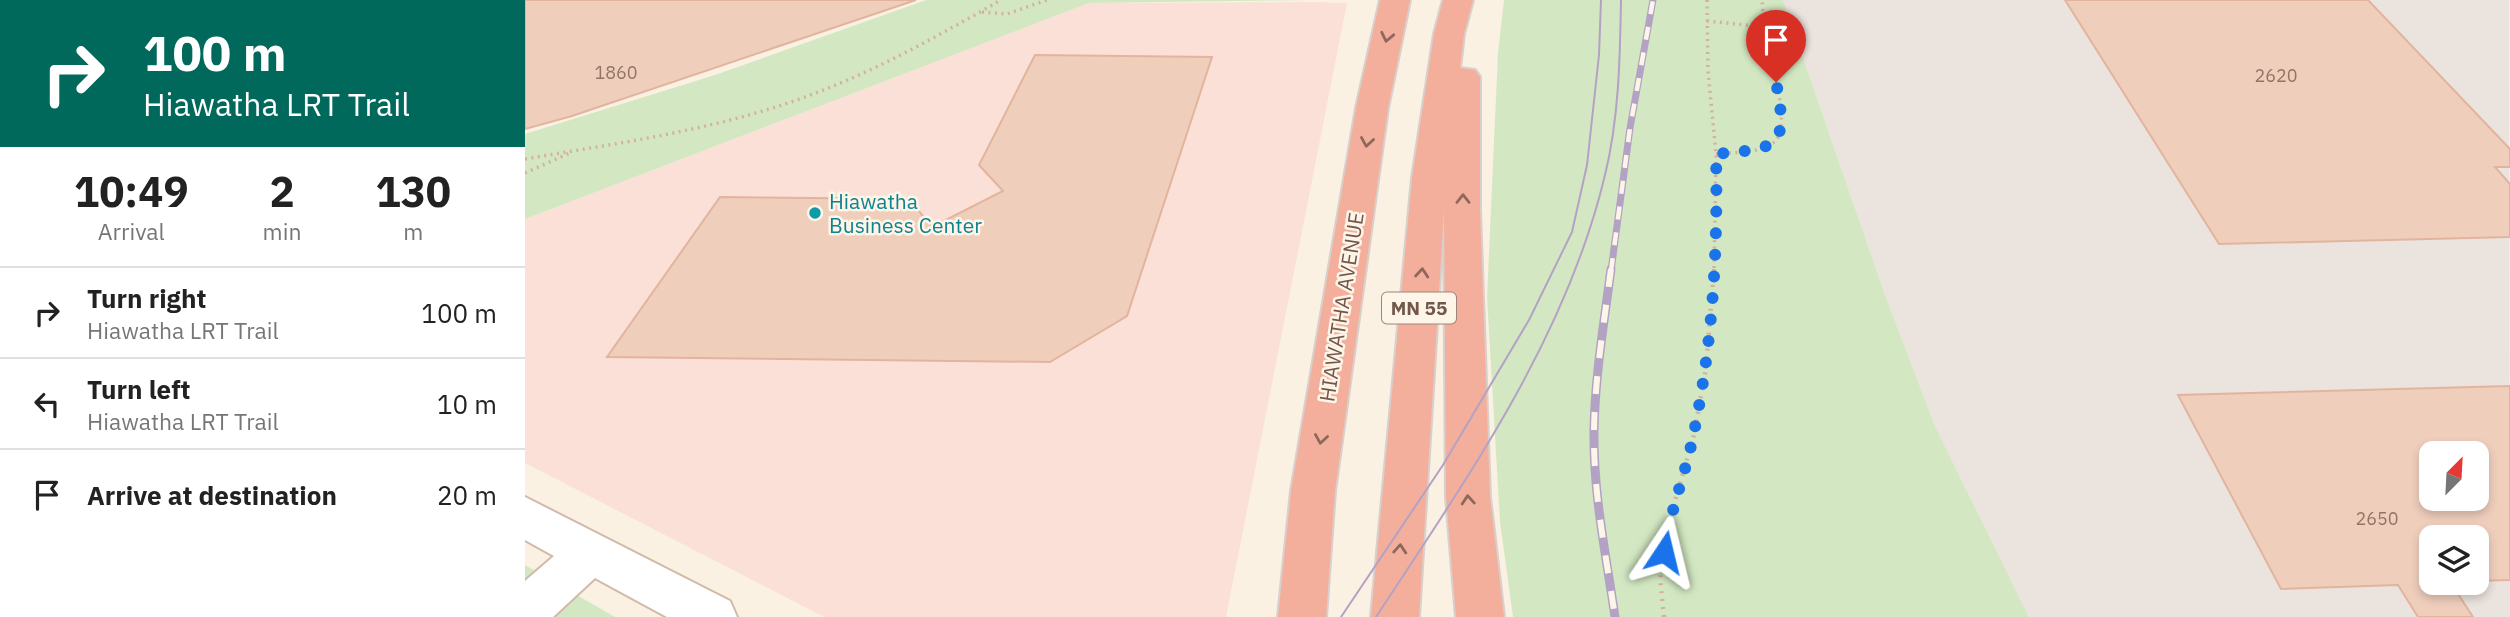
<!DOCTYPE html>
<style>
body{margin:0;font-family:"IBM Plex Sans",sans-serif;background:#f6f6f6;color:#222;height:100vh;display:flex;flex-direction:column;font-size:26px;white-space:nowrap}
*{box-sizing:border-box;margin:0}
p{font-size:23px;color:#767676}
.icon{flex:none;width:38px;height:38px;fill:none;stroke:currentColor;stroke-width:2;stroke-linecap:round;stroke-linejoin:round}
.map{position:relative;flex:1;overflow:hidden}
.drawer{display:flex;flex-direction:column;background:#fff;width:525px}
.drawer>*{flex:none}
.top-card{background:#00695c;color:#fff;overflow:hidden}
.needle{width:46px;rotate:24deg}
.controls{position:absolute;left:1894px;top:441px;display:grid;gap:14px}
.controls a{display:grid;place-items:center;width:70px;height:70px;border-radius:14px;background:#fff;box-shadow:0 4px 10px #0003;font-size:35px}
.pin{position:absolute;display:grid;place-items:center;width:60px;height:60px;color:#fff;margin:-72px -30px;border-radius:50% 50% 50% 0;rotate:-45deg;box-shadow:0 0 7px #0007}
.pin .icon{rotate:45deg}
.me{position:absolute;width:77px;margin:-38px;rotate:10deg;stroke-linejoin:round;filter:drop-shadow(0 0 5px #0008)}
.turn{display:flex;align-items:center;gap:24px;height:147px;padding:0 28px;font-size:32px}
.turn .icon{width:91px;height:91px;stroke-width:2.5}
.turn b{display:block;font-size:49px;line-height:60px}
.eta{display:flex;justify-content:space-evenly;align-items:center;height:119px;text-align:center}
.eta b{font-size:42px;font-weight:700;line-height:49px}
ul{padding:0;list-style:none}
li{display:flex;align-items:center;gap:21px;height:91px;padding:0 28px;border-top:2px solid #e0e0e0}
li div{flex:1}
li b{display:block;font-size:26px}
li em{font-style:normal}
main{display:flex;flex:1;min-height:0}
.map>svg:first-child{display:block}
.commercial{fill:#fbe0d7}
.industrial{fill:#ebe3de;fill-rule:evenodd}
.green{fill:#d3e8c2}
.building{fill:#f0cebc;stroke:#e2b49d;stroke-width:2;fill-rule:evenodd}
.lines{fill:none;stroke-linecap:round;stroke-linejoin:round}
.secondary-casing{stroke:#d1baaa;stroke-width:4}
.highway-casing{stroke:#d8d0cc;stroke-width:4}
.path-far1{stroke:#d4b19f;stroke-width:3.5;stroke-dasharray:2 4.5;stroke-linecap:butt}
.path{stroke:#d4b19f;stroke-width:4.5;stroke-dasharray:2 6;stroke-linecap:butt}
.secondary{fill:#fff;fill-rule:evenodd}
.highway{fill:#f4af9c;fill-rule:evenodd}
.tram{stroke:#b3a2c4;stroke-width:2}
.rail-far1-casing{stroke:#b3a2c4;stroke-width:7}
.rail-casing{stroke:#b3a2c4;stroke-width:9}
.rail-far1{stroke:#fef5e9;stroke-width:4.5;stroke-dasharray:13;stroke-linecap:butt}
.rail{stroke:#fef5e9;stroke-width:6;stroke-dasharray:18;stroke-linecap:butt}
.oneway{stroke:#8c695a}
.route{stroke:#1a73e8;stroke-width:12;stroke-dasharray:0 21.6}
.culture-dot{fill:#0f9aa8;stroke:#fef5e9;stroke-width:2.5}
.labels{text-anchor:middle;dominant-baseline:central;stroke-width:5;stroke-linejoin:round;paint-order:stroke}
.number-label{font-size:18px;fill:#927566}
.shield{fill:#fef5e9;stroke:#9c867a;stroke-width:2}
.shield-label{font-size:19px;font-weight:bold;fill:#72574a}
.culture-label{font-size:21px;fill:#0d838f;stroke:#fef5e9;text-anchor:start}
.street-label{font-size:21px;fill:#72574a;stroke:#fef5e9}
</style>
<main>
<section class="drawer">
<div class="top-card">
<div class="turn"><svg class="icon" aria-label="right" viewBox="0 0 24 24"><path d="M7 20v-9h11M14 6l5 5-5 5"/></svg><div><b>100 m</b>Hiawatha LRT Trail</div></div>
</div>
<div class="eta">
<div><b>10:49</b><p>Arrival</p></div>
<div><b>2</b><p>min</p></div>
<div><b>130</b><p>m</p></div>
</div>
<ul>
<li><svg class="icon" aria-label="right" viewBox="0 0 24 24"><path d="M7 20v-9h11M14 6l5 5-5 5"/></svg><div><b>Turn right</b><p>Hiawatha LRT Trail</p></div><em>100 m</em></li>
<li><svg class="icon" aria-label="left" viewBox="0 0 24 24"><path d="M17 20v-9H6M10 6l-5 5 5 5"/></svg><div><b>Turn left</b><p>Hiawatha LRT Trail</p></div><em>10 m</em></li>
<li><svg class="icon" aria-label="arrive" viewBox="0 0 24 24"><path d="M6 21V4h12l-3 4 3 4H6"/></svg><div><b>Arrive at destination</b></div><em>20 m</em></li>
</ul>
</section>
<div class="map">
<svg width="1985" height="617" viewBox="0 0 1985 617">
<rect width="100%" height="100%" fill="#fbf1e3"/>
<!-- commercial -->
<path class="commercial" d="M 788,2 L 822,3 L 701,617 L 299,617 L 0,463 L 0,219 L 564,3 Z"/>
<!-- industrial -->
<path class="industrial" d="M 1258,0 L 1984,0 L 1985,617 L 1504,617 L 1410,426 L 1360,295 ZM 1906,453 L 1951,453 L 1951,499 L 1906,499 ZM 1906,537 L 1951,537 L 1951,583 L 1906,583 Z"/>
<!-- green -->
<path class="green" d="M 401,0 L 788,0 L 564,3 L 0,219 L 0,134 L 193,74 Z
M 979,0 L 1258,0 L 1360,295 L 1410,426 L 1504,617 L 988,617 L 975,522 L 962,297 L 973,53 Z
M 0,565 L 90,617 L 0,617 Z"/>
<!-- building -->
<path class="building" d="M 0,0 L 391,0 L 47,116 L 0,129 Z
M 1540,0 L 1843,0 L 1985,149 L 1985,167 L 1970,167 L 1985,184 L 1985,237 L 1694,244 Z
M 510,55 L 687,57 L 602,316 L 525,362 L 82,357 L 195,197 L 384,199 L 407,227 L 478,191 L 454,165 Z
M 1985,386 L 1985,580 L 1951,581 L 1951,537 L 1906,537 L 1906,583 L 1926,583 L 1948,617 L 1893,617 L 1873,585 L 1756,589 L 1653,395 ZM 1906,453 L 1951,453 L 1951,499 L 1906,499 Z"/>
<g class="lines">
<defs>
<path id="secondary" d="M 0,497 L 205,601 L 212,617 L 142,617 L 70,578 L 28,617 L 0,617 L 0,581 L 29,556 L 0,540 Z"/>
<path id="highway" d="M 855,0 L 885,0 L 863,108 L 810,491 L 801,617 L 753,617 L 766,491 L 831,108 Z
M 918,0 L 948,0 L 939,34 L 935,68 L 950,70 L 955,77 L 955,210 L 965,497 L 979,617 L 931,617 L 921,497 L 919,210 L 894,617 L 846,617 L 887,178 L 909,34 Z"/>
</defs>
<!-- secondary casing -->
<use href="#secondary" class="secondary-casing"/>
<!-- highway casing -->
<use href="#highway" class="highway-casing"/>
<!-- path-far1 -->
<path class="path-far1" d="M 1182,0 L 1183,71 L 1191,154 L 1189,271
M 457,12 L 482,14 L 522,0
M 1182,21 L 1239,27
M 1191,154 C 1208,152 1235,154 1249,142 C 1269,126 1242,51 1239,27 C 1238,18 1238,9 1237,0
M 0,159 C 94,143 190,130 280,97 C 349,72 413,36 476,0
M 0,173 L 47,152"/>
<!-- path -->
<path class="path" d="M 1139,617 L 1135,579 L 1143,525 L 1169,435 L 1181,368 L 1189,269"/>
<!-- secondary -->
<use href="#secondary" class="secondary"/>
<!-- highway -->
<use href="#highway" class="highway"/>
<!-- tram -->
<path class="tram" d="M 816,617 L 918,465 L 1004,320 L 1047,232 L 1062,165 L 1074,55 L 1076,0
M 851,617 C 942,478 1041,339 1080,175 C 1094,118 1095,58 1096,0"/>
<defs>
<path id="rail-far1" d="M 1086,271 L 1105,128 L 1128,0"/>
<path id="rail" d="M 1086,269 C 1079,323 1070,376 1069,430 C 1068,493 1081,555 1090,617"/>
</defs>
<!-- rail-far1 casing -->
<use href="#rail-far1" class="rail-far1-casing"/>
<!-- rail casing -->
<use href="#rail" class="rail-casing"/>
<!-- rail-far1 -->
<use href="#rail-far1" class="rail-far1"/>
<!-- rail -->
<use href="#rail" class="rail"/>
</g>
<!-- one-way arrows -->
<defs><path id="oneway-chevron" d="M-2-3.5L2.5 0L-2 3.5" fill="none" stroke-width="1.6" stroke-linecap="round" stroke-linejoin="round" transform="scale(1.75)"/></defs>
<g class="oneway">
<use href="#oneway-chevron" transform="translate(862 37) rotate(102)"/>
<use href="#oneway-chevron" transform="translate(842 142) rotate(99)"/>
<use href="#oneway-chevron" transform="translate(938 199) rotate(-90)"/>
<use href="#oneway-chevron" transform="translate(897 273) rotate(-85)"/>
<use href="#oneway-chevron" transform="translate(796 439) rotate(99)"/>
<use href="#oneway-chevron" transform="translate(943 500) rotate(-94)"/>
<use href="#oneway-chevron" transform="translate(875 549) rotate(-86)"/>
</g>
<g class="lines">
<!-- route -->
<path class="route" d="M 1139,552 C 1145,511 1161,473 1169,432 C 1188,341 1193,247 1191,154 C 1254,148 1264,148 1251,82"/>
</g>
<!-- markers -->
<circle class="culture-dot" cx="290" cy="213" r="7"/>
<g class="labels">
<!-- number labels -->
<g class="number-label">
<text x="91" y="72">1860</text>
<text x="1751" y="75">2620</text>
<text x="1852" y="518">2650</text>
</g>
<!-- shield labels -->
<rect class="shield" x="857" y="292.5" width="74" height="31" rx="5"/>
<g class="shield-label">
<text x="894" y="308">MN 55</text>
</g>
<!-- culture labels -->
<g class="culture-label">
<text x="304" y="201">Hiawatha<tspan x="304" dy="24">Business Center</tspan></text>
</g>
<!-- street labels -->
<g class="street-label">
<text transform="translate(816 307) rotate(-81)">HIAWATHA AVENUE</text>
</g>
</g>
</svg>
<div class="controls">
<a><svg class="needle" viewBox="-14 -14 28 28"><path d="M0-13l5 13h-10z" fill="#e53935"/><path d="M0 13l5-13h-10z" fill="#767676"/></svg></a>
<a><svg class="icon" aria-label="layers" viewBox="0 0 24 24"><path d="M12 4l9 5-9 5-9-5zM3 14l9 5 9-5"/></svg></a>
</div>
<div class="pin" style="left:1251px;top:82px;background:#d93025"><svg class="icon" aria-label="arrive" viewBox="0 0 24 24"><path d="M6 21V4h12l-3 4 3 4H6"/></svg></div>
<svg class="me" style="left:1139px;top:552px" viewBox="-20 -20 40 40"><path d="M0-17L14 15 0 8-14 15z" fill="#1a73e8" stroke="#fff" stroke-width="4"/></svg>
</div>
</main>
